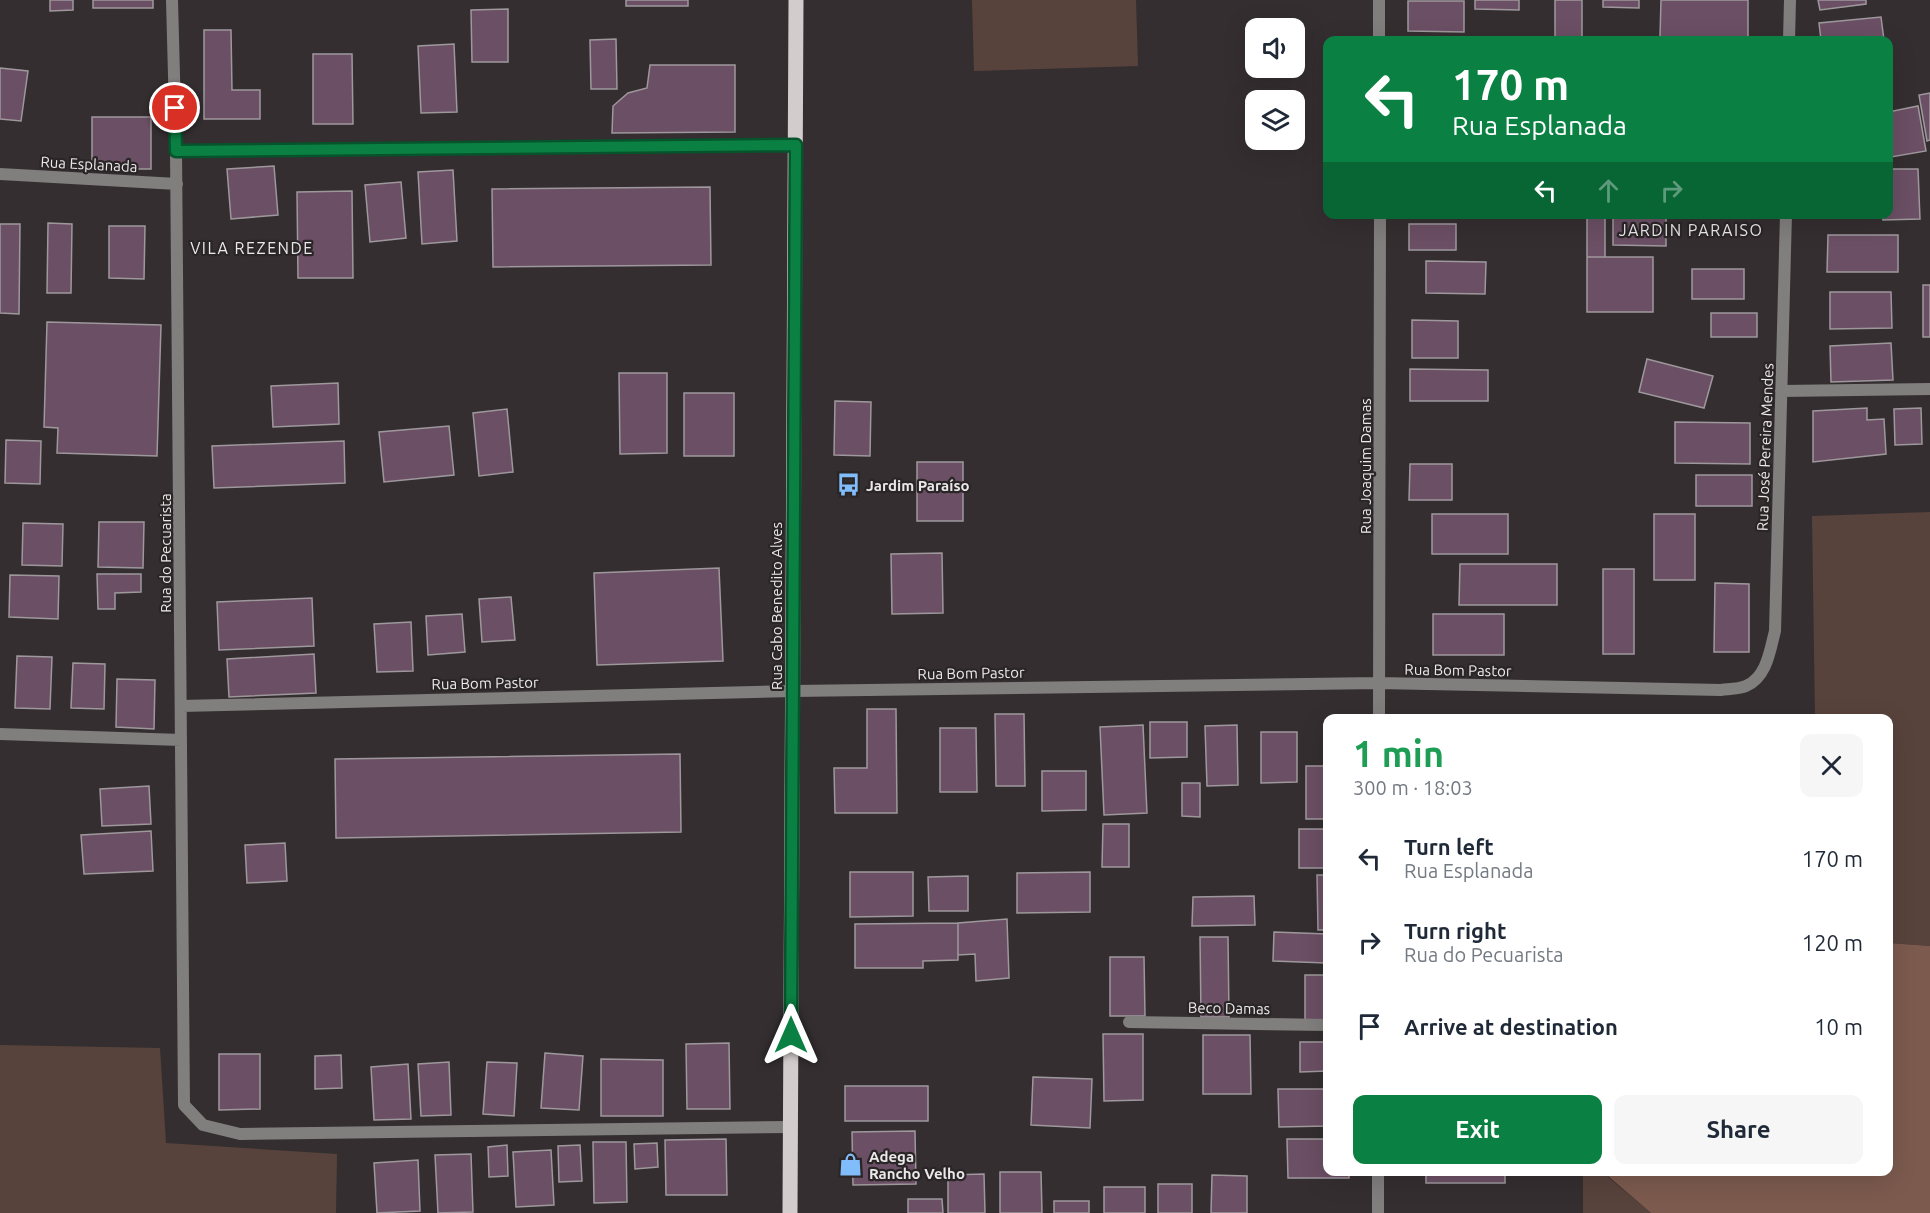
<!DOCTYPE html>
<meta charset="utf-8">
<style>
body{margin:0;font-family:Ubuntu,sans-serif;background:#f6f6f7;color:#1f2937;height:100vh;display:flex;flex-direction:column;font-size:22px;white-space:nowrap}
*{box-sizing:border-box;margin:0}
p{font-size:20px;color:#747a83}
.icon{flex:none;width:33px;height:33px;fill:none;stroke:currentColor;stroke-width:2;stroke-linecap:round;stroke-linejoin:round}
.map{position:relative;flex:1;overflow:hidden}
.side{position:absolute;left:1323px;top:714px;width:570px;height:462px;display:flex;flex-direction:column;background:#fff;border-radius:12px;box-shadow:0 6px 24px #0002}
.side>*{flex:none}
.banner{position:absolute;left:1323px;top:36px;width:570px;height:183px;border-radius:12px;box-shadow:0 6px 24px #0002;background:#0b8043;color:#fff;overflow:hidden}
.buttons{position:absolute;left:1245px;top:18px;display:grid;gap:12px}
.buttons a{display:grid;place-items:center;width:60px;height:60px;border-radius:12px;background:#fff;box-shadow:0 6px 24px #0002;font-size:30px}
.pin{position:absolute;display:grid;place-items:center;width:51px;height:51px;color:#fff;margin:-26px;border:3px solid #fff;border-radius:50%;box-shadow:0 2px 6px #0007}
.me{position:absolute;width:66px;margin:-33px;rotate:0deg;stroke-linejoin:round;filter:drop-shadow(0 0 4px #0008)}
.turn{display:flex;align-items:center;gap:21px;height:126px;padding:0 30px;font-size:27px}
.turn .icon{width:78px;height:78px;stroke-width:2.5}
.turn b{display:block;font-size:42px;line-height:51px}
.lanes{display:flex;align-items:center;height:57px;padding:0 30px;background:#0003;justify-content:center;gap:30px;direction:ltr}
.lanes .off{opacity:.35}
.round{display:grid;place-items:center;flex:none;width:63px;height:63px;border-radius:12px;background:#f6f6f7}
.overview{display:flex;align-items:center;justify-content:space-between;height:102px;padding:0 30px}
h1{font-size:36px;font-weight:700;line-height:45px;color:#1e9e55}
.action{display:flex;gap:12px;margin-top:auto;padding:12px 30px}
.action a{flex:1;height:69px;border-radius:12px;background:#0b8043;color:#fff;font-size:24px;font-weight:700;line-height:69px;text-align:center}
.action a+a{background:#f6f6f7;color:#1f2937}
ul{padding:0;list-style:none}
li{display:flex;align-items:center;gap:18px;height:84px;padding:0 30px}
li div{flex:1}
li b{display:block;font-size:22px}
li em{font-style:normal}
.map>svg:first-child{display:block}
.green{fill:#58433c}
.forest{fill:#7c5a4e}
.building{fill:#6b4f64;stroke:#9e989c;stroke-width:1.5}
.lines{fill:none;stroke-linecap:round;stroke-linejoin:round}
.minor{stroke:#817e7e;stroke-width:12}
.primary{stroke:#d2cccc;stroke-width:15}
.route-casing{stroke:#07532c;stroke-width:15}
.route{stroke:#0b8043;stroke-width:10}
.labels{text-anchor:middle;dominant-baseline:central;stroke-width:4.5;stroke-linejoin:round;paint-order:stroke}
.street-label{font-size:15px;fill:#ebe8e9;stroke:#2a2526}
.poi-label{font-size:15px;font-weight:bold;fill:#ebe8e9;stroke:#2a2526;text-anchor:start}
.neighbourhood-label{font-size:16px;letter-spacing:1.5px;fill:#ebe8e9;stroke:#2a2526}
</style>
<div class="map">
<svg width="1930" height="1213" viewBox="0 0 1930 1213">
<rect width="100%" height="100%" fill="#342e30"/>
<!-- green -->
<path class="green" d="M 972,0 L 1136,0 L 1138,66 L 974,71 Z
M 1930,512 L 1930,946 L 1889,943 L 1888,718 L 1815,718 L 1812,516 Z
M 0,1045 L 160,1048 L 166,1143 L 337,1154 L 336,1213 L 0,1213 Z
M 1583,1172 L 1607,1172 L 1608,1177 L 1651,1213 L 1583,1213 Z"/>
<!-- forest -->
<path class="forest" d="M 1889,943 L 1930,946 L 1930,1213 L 1651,1213 L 1608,1176 L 1607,1172 L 1888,1172 Z"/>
<!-- building -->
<path class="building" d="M 50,0 L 73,0 L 73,10 L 50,11 Z
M 93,0 L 153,0 L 153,8 L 93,8 Z
M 626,0 L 688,0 L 688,6 L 626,6 Z
M 1475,0 L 1519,0 L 1519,10 L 1475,9 Z
M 1555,0 L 1582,0 L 1582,40 L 1555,40 Z
M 1603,0 L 1639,0 L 1639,8 L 1603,7 Z
M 1661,0 L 1748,0 L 1748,37 L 1660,37 Z
M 1818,0 L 1866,0 L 1866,4 L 1820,10 Z
M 1408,1 L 1464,1 L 1464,32 L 1408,31 Z
M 508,9 L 508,62 L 472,62 L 471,10 Z
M 1881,17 L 1884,40 L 1821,40 L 1819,23 Z
M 204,30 L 231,30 L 232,90 L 260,90 L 260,119 L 204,119 Z
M 616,39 L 617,89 L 591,89 L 590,40 Z
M 454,44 L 457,112 L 421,113 L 418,46 Z
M 313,54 L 352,54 L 353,124 L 313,124 Z
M 650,65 L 735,65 L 735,132 L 612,133 L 613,106 L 628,93 L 647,88 Z
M 0,68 L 28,71 L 21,121 L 0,119 Z
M 1930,93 L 1930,140 L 1927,141 L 1919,95 Z
M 1918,106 L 1926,151 L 1891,157 L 1888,143 L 1888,112 Z
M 92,117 L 151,117 L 151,169 L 92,169 Z
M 274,166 L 278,215 L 231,219 L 227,169 Z
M 1888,169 L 1918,169 L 1920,219 L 1883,220 L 1882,214 L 1888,214 Z
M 453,170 L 457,241 L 422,244 L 418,172 Z
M 401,182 L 406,238 L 370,242 L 365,185 Z
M 710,187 L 711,265 L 493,267 L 492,189 Z
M 352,191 L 353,278 L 298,278 L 297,192 Z
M 1587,214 L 1605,214 L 1605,257 L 1587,257 Z
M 1613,214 L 1666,214 L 1666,246 L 1613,245 Z
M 48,223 L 72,224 L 71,293 L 47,293 Z
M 0,224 L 20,224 L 19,314 L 0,313 Z
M 1409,224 L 1456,224 L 1456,250 L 1409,250 Z
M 109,226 L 145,226 L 144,279 L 109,278 Z
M 1828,235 L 1898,235 L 1898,272 L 1827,272 Z
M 1587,257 L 1653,257 L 1653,312 L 1587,312 Z
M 1426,261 L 1486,262 L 1485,294 L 1426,293 Z
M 1692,269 L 1744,269 L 1744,299 L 1692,299 Z
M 1923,285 L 1930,285 L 1930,337 L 1923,337 Z
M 1830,292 L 1891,292 L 1892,328 L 1830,329 Z
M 1711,313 L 1757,313 L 1757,337 L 1711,337 Z
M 1412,320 L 1458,321 L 1458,358 L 1412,358 Z
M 47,322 L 161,325 L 157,456 L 57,453 L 58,428 L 44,427 Z
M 1891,343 L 1893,380 L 1831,382 L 1830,346 Z
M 1647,359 L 1713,376 L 1704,408 L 1639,392 Z
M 1410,369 L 1488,370 L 1488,401 L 1410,401 Z
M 619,373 L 667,373 L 667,453 L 620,454 Z
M 338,383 L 339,424 L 273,427 L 271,386 Z
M 684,393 L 734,393 L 734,456 L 684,456 Z
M 835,401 L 871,402 L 870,456 L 834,455 Z
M 1867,408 L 1867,420 L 1884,419 L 1886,454 L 1813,462 L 1813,411 Z
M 1921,408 L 1922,444 L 1895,445 L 1894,409 Z
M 507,409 L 513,472 L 479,476 L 473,413 Z
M 1675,422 L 1750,423 L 1750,464 L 1675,463 Z
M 449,426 L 454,475 L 384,482 L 379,432 Z
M 6,440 L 41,441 L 40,484 L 5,483 Z
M 344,441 L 345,483 L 214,488 L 212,446 Z
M 917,462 L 963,462 L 963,521 L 917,521 Z
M 1410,464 L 1452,464 L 1452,500 L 1409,500 Z
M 1696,475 L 1752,475 L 1752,506 L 1696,506 Z
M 1432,514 L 1508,514 L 1508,554 L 1432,554 Z
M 1654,514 L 1695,514 L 1695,580 L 1654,580 Z
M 99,522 L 144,522 L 143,568 L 98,567 Z
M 23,523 L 63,524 L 62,566 L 22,565 Z
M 942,553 L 943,613 L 892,614 L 891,554 Z
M 1460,564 L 1557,564 L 1557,605 L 1459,605 Z
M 719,568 L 723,661 L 597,665 L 594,573 Z
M 1603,569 L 1634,569 L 1634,654 L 1603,654 Z
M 97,574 L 141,574 L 141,592 L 115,593 L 115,609 L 98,609 Z
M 10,575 L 59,576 L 58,619 L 9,617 Z
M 1715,583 L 1749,584 L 1749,652 L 1714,652 Z
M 511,597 L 515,640 L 482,642 L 479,599 Z
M 312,598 L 314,646 L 219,650 L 217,602 Z
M 462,614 L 465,652 L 428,655 L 426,616 Z
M 1433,614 L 1504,614 L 1504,655 L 1433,655 Z
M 411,622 L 413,671 L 377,672 L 374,624 Z
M 314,654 L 316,693 L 229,697 L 227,659 Z
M 17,656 L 52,657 L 50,709 L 15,708 Z
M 73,663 L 105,664 L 104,709 L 71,708 Z
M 117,679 L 155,680 L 154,729 L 116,727 Z
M 867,709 L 896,709 L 897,813 L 835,813 L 834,768 L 867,768 Z
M 995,714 L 1024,714 L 1025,786 L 996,786 Z
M 1150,722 L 1187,722 L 1187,757 L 1150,758 Z
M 1143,725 L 1147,813 L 1104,815 L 1100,727 Z
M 1237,725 L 1238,785 L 1207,786 L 1205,726 Z
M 940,728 L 976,728 L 977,792 L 940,792 Z
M 1261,732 L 1297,732 L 1297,782 L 1261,783 Z
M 680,754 L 681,832 L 336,838 L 335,759 Z
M 1306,766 L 1328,766 L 1328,819 L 1306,819 Z
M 1042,771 L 1086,771 L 1086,810 L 1042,811 Z
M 1182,783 L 1200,783 L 1200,817 L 1182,816 Z
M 149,786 L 151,824 L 102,826 L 100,789 Z
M 1103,824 L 1129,824 L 1129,867 L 1102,867 Z
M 1299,829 L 1328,829 L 1328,868 L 1299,868 Z
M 151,831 L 153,871 L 84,874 L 81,835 Z
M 285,843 L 287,881 L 247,883 L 245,845 Z
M 850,872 L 913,872 L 913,916 L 850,917 Z
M 1090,872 L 1090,912 L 1017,913 L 1017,873 Z
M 1317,875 L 1328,875 L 1328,930 L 1318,930 Z
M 968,876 L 968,911 L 929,911 L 928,877 Z
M 1254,896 L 1255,925 L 1192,926 L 1193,897 Z
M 1007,919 L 1009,978 L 976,981 L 975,954 L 958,955 L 958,923 Z
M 958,923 L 958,960 L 923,961 L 923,968 L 855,968 L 855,924 Z
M 1274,932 L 1327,934 L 1326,963 L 1273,961 Z
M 1200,937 L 1228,937 L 1229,1017 L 1201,1017 Z
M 1110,957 L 1144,957 L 1145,1016 L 1110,1016 Z
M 1305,975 L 1328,975 L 1328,1021 L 1305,1021 Z
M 1103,1034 L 1143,1034 L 1143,1100 L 1104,1101 Z
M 1203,1035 L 1250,1035 L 1251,1094 L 1203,1094 Z
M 1300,1042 L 1328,1042 L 1328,1071 L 1300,1072 Z
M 729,1043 L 730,1109 L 687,1109 L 686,1044 Z
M 545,1053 L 583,1056 L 579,1110 L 541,1108 Z
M 219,1054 L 260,1054 L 260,1109 L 219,1110 Z
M 341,1055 L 342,1088 L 315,1089 L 315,1056 Z
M 601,1059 L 663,1060 L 663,1116 L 601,1116 Z
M 449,1062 L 451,1115 L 421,1116 L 418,1064 Z
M 487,1062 L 517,1063 L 514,1116 L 483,1114 Z
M 408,1064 L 411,1119 L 374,1120 L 371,1067 Z
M 1033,1077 L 1092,1079 L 1090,1128 L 1031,1125 Z
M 845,1086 L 928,1086 L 928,1121 L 845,1121 Z
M 1278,1089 L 1328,1089 L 1328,1126 L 1279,1127 Z
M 915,1131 L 916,1184 L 853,1185 L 852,1132 Z
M 726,1139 L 727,1195 L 666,1195 L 665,1140 Z
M 1287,1139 L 1328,1139 L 1328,1172 L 1349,1172 L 1349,1178 L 1288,1178 Z
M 593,1142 L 626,1142 L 627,1202 L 594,1203 Z
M 657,1143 L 658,1167 L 635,1169 L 634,1144 Z
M 507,1145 L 508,1176 L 489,1177 L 488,1147 Z
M 580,1145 L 582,1181 L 559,1182 L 558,1146 Z
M 551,1150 L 554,1205 L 516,1207 L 513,1152 Z
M 471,1154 L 473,1212 L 438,1213 L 435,1155 Z
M 418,1160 L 420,1211 L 377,1213 L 374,1163 Z
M 1000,1172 L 1041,1172 L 1042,1213 L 1000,1213 Z
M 1426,1172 L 1505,1172 L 1505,1183 L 1426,1183 Z
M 984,1174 L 985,1213 L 948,1213 L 948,1175 Z
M 1212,1175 L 1247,1176 L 1247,1213 L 1211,1213 Z
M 1158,1184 L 1192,1184 L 1192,1213 L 1158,1213 Z
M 1104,1187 L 1145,1187 L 1145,1213 L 1104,1213 Z
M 908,1199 L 942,1199 L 943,1213 L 908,1213 Z
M 1054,1201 L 1089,1201 L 1089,1213 L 1054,1213 Z"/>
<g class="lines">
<!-- minor -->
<path class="minor" d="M 172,0 L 176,151 L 184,1105 L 203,1125 L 240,1134 L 791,1127
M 1379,40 L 1379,0
M 1789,40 L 1790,0
M 176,151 L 796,145
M 0,174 L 177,184
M 1781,391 L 1930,389
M 181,706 L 793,691 L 1379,683 L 1721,690 C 1729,689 1739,689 1746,686 C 1767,677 1770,650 1775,631 L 1786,214
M 1379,718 L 1380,214
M 0,734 L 181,740
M 1129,1022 L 1328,1025
M 1378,1172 L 1378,1213"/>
<!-- primary -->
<path class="primary" d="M 790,1213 L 796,0"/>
</g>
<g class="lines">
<defs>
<path id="route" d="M 175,108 L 176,151 L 796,145 L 791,1035"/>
</defs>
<!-- route casing -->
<use href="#route" class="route-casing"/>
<!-- route -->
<use href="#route" class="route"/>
</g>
<!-- icons -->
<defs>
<symbol id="bus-bare" viewBox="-9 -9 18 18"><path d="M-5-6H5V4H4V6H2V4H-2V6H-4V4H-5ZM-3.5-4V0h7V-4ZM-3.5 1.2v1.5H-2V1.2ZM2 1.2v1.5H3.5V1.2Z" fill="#81bdfa" stroke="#2a2526" stroke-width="2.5" paint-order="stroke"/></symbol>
<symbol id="shop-bare" viewBox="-9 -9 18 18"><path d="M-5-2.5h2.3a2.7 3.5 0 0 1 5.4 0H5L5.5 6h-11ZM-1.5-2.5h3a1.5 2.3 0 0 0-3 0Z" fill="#81bdfa" stroke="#2a2526" stroke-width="2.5" paint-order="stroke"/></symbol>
</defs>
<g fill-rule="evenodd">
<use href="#bus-bare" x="832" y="468" width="33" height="33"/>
<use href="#shop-bare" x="834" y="1148" width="33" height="33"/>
</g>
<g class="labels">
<!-- street labels -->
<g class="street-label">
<text transform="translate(89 164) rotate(3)">Rua Esplanada</text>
<text transform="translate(1765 447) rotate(-88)">Rua José Pereira Mendes</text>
<text transform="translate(1365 466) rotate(-90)">Rua Joaquim Damas</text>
<text transform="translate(165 553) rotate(-90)">Rua do Pecuarista</text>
<text transform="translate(776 606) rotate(-90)">Rua Cabo Benedito Alves</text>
<text transform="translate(1458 670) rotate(1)">Rua Bom Pastor</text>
<text transform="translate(971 673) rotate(-1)">Rua Bom Pastor</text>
<text transform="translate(485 683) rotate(-1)">Rua Bom Pastor</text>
<text transform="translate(1229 1008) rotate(1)">Beco Damas</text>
</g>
<!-- poi labels -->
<g class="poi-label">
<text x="866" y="485">Jardim Paraíso</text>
<text x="869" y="1156">Adega<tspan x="869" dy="17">Rancho Velho</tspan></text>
</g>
<!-- neighbourhood labels -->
<g class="neighbourhood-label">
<text x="1691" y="230">JARDIN PARAISO</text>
<text x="252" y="248">VILA REZENDE</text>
</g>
</g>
</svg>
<div class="buttons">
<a><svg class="icon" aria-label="sound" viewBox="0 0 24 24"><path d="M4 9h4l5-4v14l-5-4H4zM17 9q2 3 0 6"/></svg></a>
<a><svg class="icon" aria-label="layers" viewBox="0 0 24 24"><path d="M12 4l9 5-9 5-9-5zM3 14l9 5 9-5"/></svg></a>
</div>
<div class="pin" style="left:175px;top:108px;background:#d93025"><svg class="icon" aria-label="arrive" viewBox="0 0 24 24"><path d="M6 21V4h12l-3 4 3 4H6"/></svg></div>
<svg class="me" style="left:791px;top:1035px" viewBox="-20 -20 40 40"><path d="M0-17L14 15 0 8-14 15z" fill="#0b8043" stroke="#fff" stroke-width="4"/></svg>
<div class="banner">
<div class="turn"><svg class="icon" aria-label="left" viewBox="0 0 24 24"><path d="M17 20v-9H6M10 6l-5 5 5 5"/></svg><div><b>170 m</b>Rua Esplanada</div></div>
<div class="lanes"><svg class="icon" aria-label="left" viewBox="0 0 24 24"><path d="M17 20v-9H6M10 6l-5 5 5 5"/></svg><svg class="icon off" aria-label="ahead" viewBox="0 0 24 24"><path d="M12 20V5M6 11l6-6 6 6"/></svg><svg class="icon off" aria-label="right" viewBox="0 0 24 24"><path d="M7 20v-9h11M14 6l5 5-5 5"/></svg></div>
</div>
<section class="side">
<div class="overview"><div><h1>1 min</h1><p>300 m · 18:03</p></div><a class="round"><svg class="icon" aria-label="close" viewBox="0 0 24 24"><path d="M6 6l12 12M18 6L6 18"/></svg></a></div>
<ul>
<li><svg class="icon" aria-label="left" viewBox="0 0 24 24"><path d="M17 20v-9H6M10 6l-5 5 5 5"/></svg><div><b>Turn left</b><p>Rua Esplanada</p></div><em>170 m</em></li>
<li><svg class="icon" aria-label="right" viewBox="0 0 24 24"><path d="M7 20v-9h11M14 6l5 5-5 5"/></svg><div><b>Turn right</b><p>Rua do Pecuarista</p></div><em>120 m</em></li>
<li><svg class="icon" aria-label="arrive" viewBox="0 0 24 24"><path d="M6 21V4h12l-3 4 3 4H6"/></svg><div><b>Arrive at destination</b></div><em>10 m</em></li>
</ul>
<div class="action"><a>Exit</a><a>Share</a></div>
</section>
</div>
